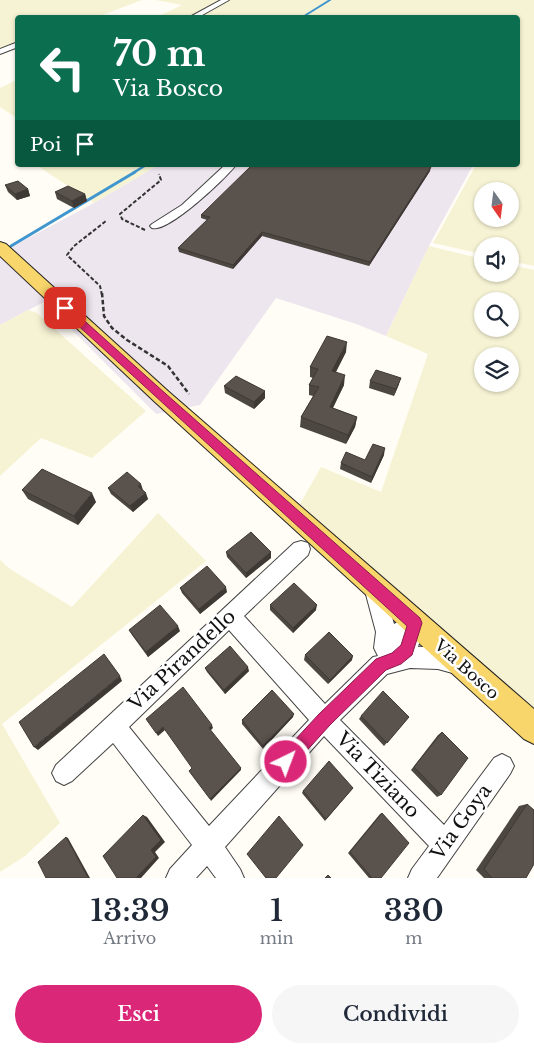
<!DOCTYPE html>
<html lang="it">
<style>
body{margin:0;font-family:"Libre Baskerville",serif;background:#f6f6f7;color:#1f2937;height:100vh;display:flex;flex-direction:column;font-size:19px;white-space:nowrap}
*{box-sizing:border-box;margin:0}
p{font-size:16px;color:#747a83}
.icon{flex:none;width:28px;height:28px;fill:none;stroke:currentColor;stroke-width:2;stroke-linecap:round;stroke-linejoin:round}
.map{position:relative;height:878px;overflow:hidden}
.details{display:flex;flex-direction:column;background:#fff;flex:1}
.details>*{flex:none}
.top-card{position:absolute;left:15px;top:15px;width:505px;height:152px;border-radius:5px;box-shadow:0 1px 4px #0004;background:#0b6e4f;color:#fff;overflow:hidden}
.needle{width:32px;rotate:166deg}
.tools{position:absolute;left:474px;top:182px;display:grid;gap:10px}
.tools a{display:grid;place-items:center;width:45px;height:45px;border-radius:50%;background:#fff;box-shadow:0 1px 4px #0004;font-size:25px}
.pin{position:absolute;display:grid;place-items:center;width:42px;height:42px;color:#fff;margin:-21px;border-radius:10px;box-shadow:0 2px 8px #0006}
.me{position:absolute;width:55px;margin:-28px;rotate:42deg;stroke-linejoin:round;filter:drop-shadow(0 0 4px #0008)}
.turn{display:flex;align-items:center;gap:18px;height:105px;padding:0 15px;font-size:22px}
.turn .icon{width:65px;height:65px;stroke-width:2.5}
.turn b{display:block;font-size:35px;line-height:42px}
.then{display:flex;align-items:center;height:48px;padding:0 15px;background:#0003;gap:10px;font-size:19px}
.eta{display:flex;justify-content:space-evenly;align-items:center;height:85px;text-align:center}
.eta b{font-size:30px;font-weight:600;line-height:35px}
.action{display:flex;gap:10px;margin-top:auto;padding:10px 15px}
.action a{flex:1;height:58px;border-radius:30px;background:#db2777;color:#fff;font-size:20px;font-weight:600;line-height:58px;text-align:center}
.action a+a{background:#f6f6f7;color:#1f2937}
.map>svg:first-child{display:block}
.industrial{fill:#eee6ef}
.farmland{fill:#f6f3d4;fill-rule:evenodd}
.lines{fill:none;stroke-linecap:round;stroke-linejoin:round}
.stream-far2{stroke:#3f96cf;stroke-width:2}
.stream-far1{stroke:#3f96cf;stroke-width:2.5}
.stream{stroke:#3f96cf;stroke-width:3}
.minor-casing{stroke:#444;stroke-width:2}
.major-casing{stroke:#222;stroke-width:2}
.path-far1{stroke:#333;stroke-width:2;stroke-dasharray:4 2;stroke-linecap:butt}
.path{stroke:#333;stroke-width:2.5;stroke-dasharray:4.5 2.5;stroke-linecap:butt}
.minor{fill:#fff;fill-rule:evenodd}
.major{fill:#f9d66b;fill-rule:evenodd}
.wall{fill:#4d4742}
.shaded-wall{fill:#3f3936}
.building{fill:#5a524d;stroke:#3f3936}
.route{fill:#db2777;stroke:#8e194d}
.labels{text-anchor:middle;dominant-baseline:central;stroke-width:5;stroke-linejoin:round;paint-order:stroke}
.street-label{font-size:16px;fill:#111;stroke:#fff}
.near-street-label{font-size:19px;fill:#111;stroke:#fff}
</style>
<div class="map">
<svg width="534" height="878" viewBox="0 0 534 878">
<rect width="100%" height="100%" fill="#fffdf5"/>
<!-- industrial -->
<path class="industrial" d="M 158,165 L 462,165 L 472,167 L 431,242 L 386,336 L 356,324 L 276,298 L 200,405 L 156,414 L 44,302 L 0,325 L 0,248 L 4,251 L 94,203 Z"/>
<!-- farmland -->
<path class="farmland" d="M 0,0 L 142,0 L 97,17 L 18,18 L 17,43 L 0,51 Z
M 156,0 L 534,0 L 534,266 L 510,261 L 510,246 L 482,246 L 482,254 L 433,243 L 476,165 L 518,165 L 518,18 L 155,18 L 182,5 ZM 482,191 L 510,191 L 510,219 L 482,219 Z
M 17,80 L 17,118 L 0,107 L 0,88 Z
M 36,165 L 158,165 L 94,203 Z
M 429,246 L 482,259 L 482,274 L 510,274 L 510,265 L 534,270 L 534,711 L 297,509 L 321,467 L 381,492 L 428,354 L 386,336 ZM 482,301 L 510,301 L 510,329 L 482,329 ZM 482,356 L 510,356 L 510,384 L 482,384 Z
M 28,310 L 37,313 L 146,411 L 92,458 L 41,438 L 0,476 L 0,325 Z
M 158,513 L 206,561 L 2,724 L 60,823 L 25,856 L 0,872 L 0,560 L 10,569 L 72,607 Z"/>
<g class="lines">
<!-- stream-far2 -->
<path class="stream-far2" d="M 301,18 L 330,0"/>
<!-- stream-far1 -->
<path class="stream-far1" d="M 133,173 L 146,165"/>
<!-- stream -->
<path class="stream" d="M 11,246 L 135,172"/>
<defs>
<path id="minor" d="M 221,0 L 229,0 L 197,18 L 188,18 Z
M 18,42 L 18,47 L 0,54 L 0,49 Z
M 225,165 L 236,165 C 225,179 168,233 152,228 L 150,226 L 152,224 L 182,205 Z
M 301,541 L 308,543 L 310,549 L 308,555 L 244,616 L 325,704 L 373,657 L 378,656 L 374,648 L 376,632 L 364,587 L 367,580 L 374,578 L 381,580 L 394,624 L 415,613 L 422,616 L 425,623 L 418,647 C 434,647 448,649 463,656 L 467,663 L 463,670 L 456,674 L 438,669 L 410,668 L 387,674 L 340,720 L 444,825 L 494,758 L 502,754 L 510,758 L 514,766 L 510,774 L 437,878 L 408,878 L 412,869 L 429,846 L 324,736 L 225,847 L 240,869 L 244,878 L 216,878 L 207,866 L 196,878 L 166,878 L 170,869 L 192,845 L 113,743 L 72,781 L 64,785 L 56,781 L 52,773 L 56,765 L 294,543 ZM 229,630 L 309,720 L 209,826 L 129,727 Z"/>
<path id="major" d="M 0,242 L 6,244 L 169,392 L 534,709 L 534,744 L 524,739 L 155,402 L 0,256 Z"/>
</defs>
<!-- minor casing -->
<use href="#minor" class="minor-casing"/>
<!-- major casing -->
<use href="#major" class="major-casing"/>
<!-- path-far1 -->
<path class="path-far1" d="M 145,230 L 122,219 L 120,214 L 161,180 L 159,174
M 102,295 L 100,286 L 67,255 L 74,246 L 106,221"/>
<!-- path -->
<path class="path" d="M 102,293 L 104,316 L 112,328 L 127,340 L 168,366 L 189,394"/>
<!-- minor -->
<use href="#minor" class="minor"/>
<!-- major -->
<use href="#major" class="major"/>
</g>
<!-- wall -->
<path class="wall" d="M 430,171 L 369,266 L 262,236 L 233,269 L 179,252 L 178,248 L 207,220 L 201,218 L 201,215 Z
M 5,185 L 28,189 L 30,196 L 17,200 L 8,192 Z
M 55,192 L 85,194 L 87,201 L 74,208 L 57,199 Z
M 346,352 L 336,372 L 344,385 L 333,408 L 357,417 L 355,427 L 346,444 L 300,427 L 301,417 L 313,396 L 309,395 L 309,385 L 313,378 L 310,377 L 310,367 Z
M 370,381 L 399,384 L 394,396 L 369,388 Z
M 224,386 L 265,391 L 265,398 L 254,409 L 225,393 Z
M 384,455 L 371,483 L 340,469 L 341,463 L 365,460 Z
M 108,488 L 143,490 L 148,499 L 133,512 L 111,494 Z
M 22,490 L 96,502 L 78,525 L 28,499 Z
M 226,552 L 271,552 L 271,558 L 246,578 L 227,557 Z
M 180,588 L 227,592 L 200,614 L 182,593 Z
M 270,605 L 316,610 L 293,633 L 270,610 Z
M 129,630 L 180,631 L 148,657 L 132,635 Z
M 305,655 L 352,660 L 328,684 L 304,660 Z
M 205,668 L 249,671 L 225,694 L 207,672 Z
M 361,716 L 409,717 L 384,746 L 359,719 Z
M 293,717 L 263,749 L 242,724 L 242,720 Z
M 442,732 L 441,795 L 437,797 L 411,770 L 438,735 Z
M 353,788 L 325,821 L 302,793 L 303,791 Z
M 527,804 L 526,878 L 484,878 L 476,870 L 519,806 Z
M 382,813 L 381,878 L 369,878 L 348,853 L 380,814 Z"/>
<!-- shaded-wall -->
<path class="shaded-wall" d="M 431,167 L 430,171 L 369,266 L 370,262 Z
M 28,189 L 30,196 L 17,200 L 15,194 Z
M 85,194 L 87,201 L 74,208 L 72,201 Z
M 262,232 L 262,236 L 233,269 L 233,265 Z
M 347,342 L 346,352 L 331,381 L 332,371 Z
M 345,375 L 344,385 L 328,417 L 330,407 Z
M 401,378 L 399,384 L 394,396 L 396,389 Z
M 265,391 L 265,398 L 254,409 L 254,402 Z
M 357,417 L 355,427 L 346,444 L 348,435 Z
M 385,448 L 384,455 L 371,483 L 372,477 Z
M 141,484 L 143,490 L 140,493 L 138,486 Z
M 92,493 L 96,502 L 78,525 L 74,516 Z
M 146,493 L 148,499 L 133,512 L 130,506 Z
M 271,552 L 271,558 L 246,578 L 246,573 Z
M 226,587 L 227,592 L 200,614 L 199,609 Z
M 317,605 L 316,610 L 293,633 L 293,628 Z
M 178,626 L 180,631 L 148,657 L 146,652 Z
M 353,656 L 352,660 L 328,684 L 330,680 Z
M 248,667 L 249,671 L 225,694 L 224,690 Z
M 120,676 L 122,681 L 38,750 L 34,747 Z
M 294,714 L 293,717 L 263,749 L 263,746 Z
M 212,725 L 213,728 L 210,731 L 209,728 Z
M 163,727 L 165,730 L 158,736 L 156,733 Z
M 241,768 L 241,770 L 211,801 L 210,799 Z
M 143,815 L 147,817 L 165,842 L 155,852 L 159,858 L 141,878 L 136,878 L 151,850 Z
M 66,837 L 68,838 L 90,878 L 88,878 Z"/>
<!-- building -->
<path class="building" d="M 252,165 L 423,165 L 431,167 L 370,262 L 262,232 L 233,265 L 178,248 L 210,217 L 201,215 Z
M 18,181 L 28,189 L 15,194 L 5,185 Z
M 68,186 L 85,194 L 72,201 L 55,192 Z
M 327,336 L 347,342 L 332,371 L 345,375 L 330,407 L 357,417 L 348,435 L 301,417 L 319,387 L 309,385 L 318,369 L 310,367 Z
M 376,370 L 401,378 L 396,389 L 370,381 Z
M 236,376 L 265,391 L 254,402 L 224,386 Z
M 373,444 L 385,448 L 372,477 L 341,463 L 346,452 L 365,460 Z
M 42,469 L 92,493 L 74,516 L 22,490 Z
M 127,472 L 141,484 L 138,486 L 146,493 L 130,506 L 108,488 Z
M 251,532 L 271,552 L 246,573 L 226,552 Z
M 207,566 L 226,587 L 199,609 L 180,588 Z
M 294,583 L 317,605 L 293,628 L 270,605 Z
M 160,605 L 178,626 L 146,652 L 129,630 Z
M 329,632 L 353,656 L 330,680 L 305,655 Z
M 230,646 L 248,667 L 224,690 L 205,668 Z
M 104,654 L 120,676 L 34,747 L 19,722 Z
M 183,687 L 212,725 L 209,728 L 241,768 L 210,799 L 189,771 L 192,768 L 163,727 L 156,733 L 146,719 Z
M 272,690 L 294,714 L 263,746 L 242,720 Z
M 383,691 L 409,717 L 387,743 L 361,716 Z
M 442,732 L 468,758 L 441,795 L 414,767 Z
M 329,761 L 353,788 L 326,819 L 303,791 Z
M 527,804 L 534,810 L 534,864 L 526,878 L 492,878 L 484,869 Z
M 382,813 L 409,843 L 381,878 L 372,878 L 350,852 Z
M 143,815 L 161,840 L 151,850 L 156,857 L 136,878 L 117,878 L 103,856 Z
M 279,816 L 303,845 L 276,878 L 266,878 L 247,854 Z
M 66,837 L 88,878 L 46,878 L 38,862 Z
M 328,875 L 331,878 L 325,878 Z"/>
<!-- route -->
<path class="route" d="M 65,305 L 68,306 L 166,394 L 420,618 L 422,623 L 412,655 L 401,664 L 386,670 L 330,725 L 292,767 L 286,770 L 280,767 L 278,762 L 280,756 L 319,714 L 376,659 L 392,653 L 401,645 L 407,626 L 61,310 L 60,308 Z"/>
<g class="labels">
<!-- street labels -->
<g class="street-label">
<text transform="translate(467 669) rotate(42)">Via Bosco</text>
</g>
<!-- near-street labels -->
<g class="near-street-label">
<text transform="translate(182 660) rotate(-43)">Via Pirandello</text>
<text transform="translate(378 775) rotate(46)">Via Tiziano</text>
<text transform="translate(461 822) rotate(-54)">Via Goya</text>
</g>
</g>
</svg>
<div class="tools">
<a><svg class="needle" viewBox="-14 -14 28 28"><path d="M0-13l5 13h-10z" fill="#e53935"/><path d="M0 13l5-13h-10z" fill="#747a83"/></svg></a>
<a><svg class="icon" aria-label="sound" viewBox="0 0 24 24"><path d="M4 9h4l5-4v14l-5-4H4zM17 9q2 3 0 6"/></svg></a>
<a><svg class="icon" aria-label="search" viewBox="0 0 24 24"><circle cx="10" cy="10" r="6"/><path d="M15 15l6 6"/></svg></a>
<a><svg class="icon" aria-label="layers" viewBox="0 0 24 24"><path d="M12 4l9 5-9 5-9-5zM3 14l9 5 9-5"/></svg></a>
</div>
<div class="pin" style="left:65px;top:308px;background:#d93025"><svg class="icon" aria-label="arrive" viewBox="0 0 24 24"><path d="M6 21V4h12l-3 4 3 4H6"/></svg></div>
<svg class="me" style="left:286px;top:762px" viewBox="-20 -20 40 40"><circle r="17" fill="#db2777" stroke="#fff" stroke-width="3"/><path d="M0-11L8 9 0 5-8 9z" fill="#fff"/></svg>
<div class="top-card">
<div class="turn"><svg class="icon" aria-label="left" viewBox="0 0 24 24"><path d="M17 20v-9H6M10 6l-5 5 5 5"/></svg><div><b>70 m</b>Via Bosco</div></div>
<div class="then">Poi<svg class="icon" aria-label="arrive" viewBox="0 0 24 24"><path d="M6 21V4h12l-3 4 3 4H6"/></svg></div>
</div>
</div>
<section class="details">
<div class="eta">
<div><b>13:39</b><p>Arrivo</p></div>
<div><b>1</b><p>min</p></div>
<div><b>330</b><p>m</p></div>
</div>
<div class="action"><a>Esci</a><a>Condividi</a></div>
</section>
